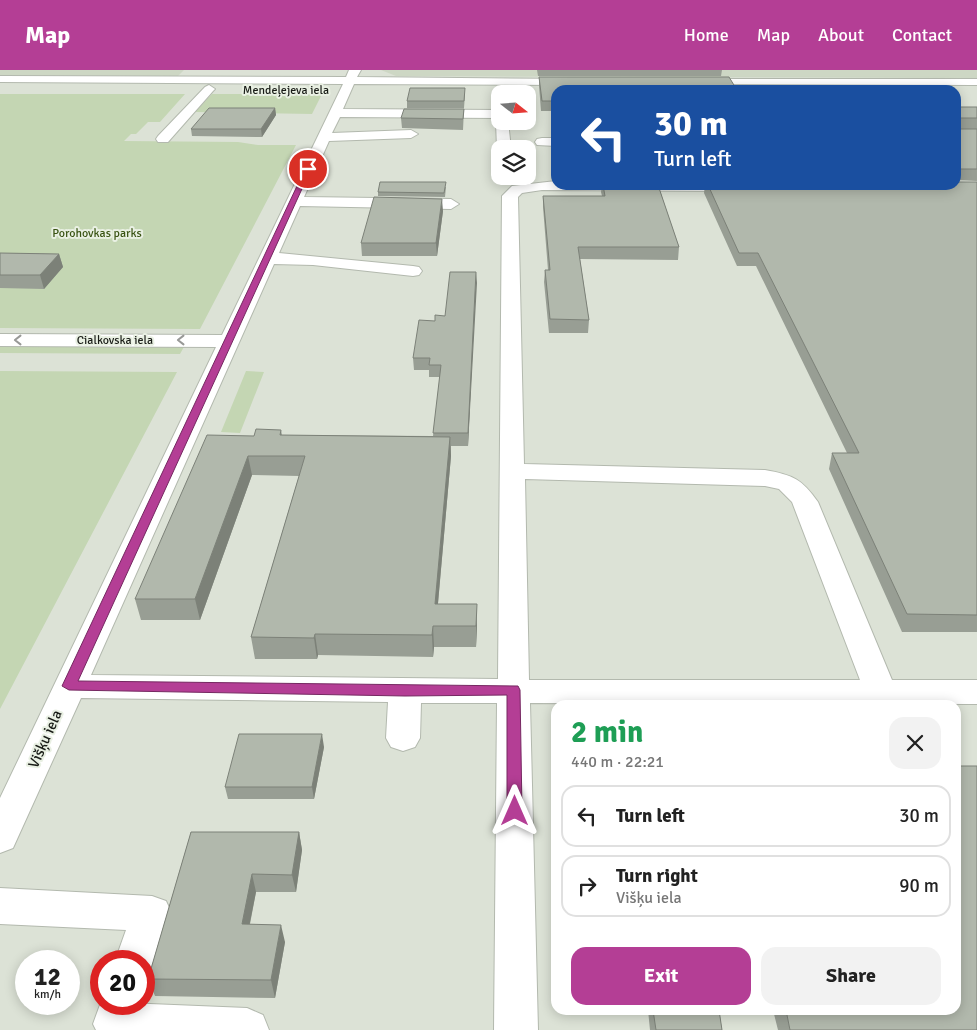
<!DOCTYPE html>
<meta charset="utf-8">
<style>
body{margin:0;font-family:Signika,sans-serif;background:#f2f2f2;color:#222;height:100vh;display:flex;flex-direction:column;font-size:19px;white-space:nowrap}
*{box-sizing:border-box;margin:0}
p{font-size:16px;color:#767676}
.icon{flex:none;width:28px;height:28px;fill:none;stroke:currentColor;stroke-width:2;stroke-linecap:round;stroke-linejoin:round}
.map{position:relative;flex:1;overflow:hidden}
.drawer{position:absolute;left:551px;top:630px;width:410px;height:315px;display:flex;flex-direction:column;background:#fff;border-radius:15px;box-shadow:0 2px 12px #0003}
.drawer>*{flex:none}
.top-card{position:absolute;left:551px;top:15px;width:410px;height:105px;border-radius:15px;box-shadow:0 2px 12px #0003;background:#1a4fa0;color:#fff;overflow:hidden}
.needle{width:32px;rotate:107deg}
.tools{position:absolute;left:491px;top:15px;display:grid;gap:10px}
.tools a{display:grid;place-items:center;width:45px;height:45px;border-radius:10px;background:#fff;box-shadow:0 2px 12px #0003;font-size:25px}
.speed{position:absolute;left:15px;top:880px;display:flex;gap:10px;font-size:25px;font-weight:700;text-align:center}
.speed>*{display:grid;place-content:center;width:65px;height:65px;border-radius:50%;background:#fff;box-shadow:0 2px 12px #0003;line-height:1}
.speed small{font-size:12px;font-weight:400}
.speed .limit{border:8px solid #d22;background:#fff;color:#111}
.pin{position:absolute;display:grid;place-items:center;width:42px;height:42px;color:#fff;margin:-21px;border:2px solid #fff;border-radius:50%;box-shadow:0 1px 5px #0007}
.me{position:absolute;width:55px;margin:-28px;rotate:0deg;stroke-linejoin:round;filter:drop-shadow(0 0 4px #0008)}
.turn{display:flex;align-items:center;gap:18px;height:105px;padding:0 20px;font-size:22px}
.turn .icon{width:65px;height:65px;stroke-width:2.5}
.turn b{display:block;font-size:35px;line-height:42px}
.round{display:grid;place-items:center;flex:none;width:52px;height:52px;border-radius:15px;background:#f2f2f2}
.summary{display:flex;align-items:center;justify-content:space-between;height:85px;padding:0 20px}
h1{font-size:30px;font-weight:800;line-height:38px;color:#1e9e55}
.primary-button{display:flex;gap:10px;margin-top:auto;padding:10px 20px}
.primary-button a{flex:1;height:58px;border-radius:15px;background:#b43e95;color:#fff;font-size:20px;font-weight:800;line-height:58px;text-align:center}
.primary-button a+a{background:#f2f2f2;color:#222}
ul{padding:0;list-style:none}
li{display:flex;align-items:center;gap:15px;height:62px;margin:0 10px 8px;padding:0 10px;border:2px solid #e0e0e0;border-radius:15px}
li div{flex:1}
li b{display:block;font-size:19px}
li em{font-style:normal}
header{display:flex;align-items:center;gap:30px;box-sizing:border-box;height:70px;padding:0 25px;background:#b43e95;color:#fff}
header strong{font-size:24px}
nav{display:flex;gap:28px;margin-inline-start:auto;font-size:18px}
.map>svg:first-child{display:block}
.built{fill:#cdd7c4}
.green{fill:#c4d6b3}
.lines{fill:none;stroke-linecap:round;stroke-linejoin:round}
.minor-casing{stroke:#b3b9ae;stroke-width:2}
.minor{fill:#fff;fill-rule:evenodd}
.wall{fill:#989e94}
.shaded-wall{fill:#7c8178}
.building{fill:#b1b8ac;stroke:#7c8178}
.oneway{stroke:#989997}
.route{fill:#b43e95;stroke:#752861}
.labels{text-anchor:middle;dominant-baseline:central;stroke-width:4;stroke-linejoin:round;paint-order:stroke}
.far-street-label{font-size:12px;fill:#191c17;stroke:#e9f0e3}
.far-park-label{font-size:12px;fill:#395313;stroke:#e9f0e3}
.street-label{font-size:15px;fill:#191c17;stroke:#e9f0e3}
</style>
<header>
<strong>Map</strong>
<nav><a>Home</a><a>Map</a><a>About</a><a>Contact</a></nav>
</header>
<div class="map">
<svg width="977" height="960" viewBox="0 0 977 960">
<rect width="100%" height="100%" fill="#dce2d6"/>
<!-- built -->
<path class="built" d="M 0,0 L 184,0 L 178,6 L 0,5 Z
M 381,0 L 977,0 L 977,8 L 396,6 Z"/>
<!-- green -->
<path class="green" d="M 0,24 L 185,24 L 160,52 L 148,52 L 136,64 L 131,64 L 124,71 L 238,72 L 258,75 L 296,75 L 200,259 L 0,258 Z
M 212,24 L 322,24 L 312,44 L 195,42 Z
M 0,274 L 185,275 L 180,284 L 0,283 Z
M 0,301 L 177,302 L 0,639 Z
M 246,301 L 264,302 L 240,363 L 221,362 Z"/>
<g class="lines">
<defs>
<path id="minor" d="M 349,0 L 361,0 L 357,7 L 576,9 L 582,12 L 576,15 L 354,14 L 343,39 L 500,40 L 500,51 L 508,51 L 511,79 L 500,79 L 500,82 L 497,79 L 496,51 L 499,48 L 340,47 L 332,63 L 411,60 L 418,64 L 411,68 L 329,71 L 304,127 L 451,129 L 459,134 L 451,139 L 300,136 L 279,183 L 413,196 L 419,197 L 422,201 L 419,205 L 413,206 L 313,195 L 274,194 L 91,605 L 498,609 L 502,126 L 512,116 L 556,111 L 556,115 L 751,116 L 743,121 L 542,120 L 522,123 L 518,127 L 524,394 L 765,400 C 793,405 802,409 818,432 L 892,610 L 977,610 L 977,634 L 530,633 L 538,960 L 494,960 L 497,633 L 421,633 L 420,668 L 415,677 L 403,681 L 391,677 L 386,668 L 388,632 L 81,628 L 13,778 L 0,783 L 0,728 L 216,277 L 0,276 L 0,264 L 222,265 L 343,14 L 0,12 L 0,6 L 346,7 ZM 525,409 L 765,416 L 779,419 L 792,432 L 860,610 L 529,610 Z
M 694,9 L 977,9 L 977,15 L 690,14 L 690,10 Z
M 209,15 L 215,19 L 213,21 L 168,72 L 158,72 L 156,69 L 158,66 L 205,17 Z
M 542,68 L 556,68 L 556,76 L 537,75 L 535,72 L 537,69 Z
M 0,818 L 152,826 L 166,831 L 172,844 L 151,905 L 144,907 L 144,891 L 115,891 L 126,860 L 0,854 Z
M 101,932 L 247,938 L 263,945 L 269,960 L 96,960 L 93,954 Z"/>
</defs>
<!-- minor casing -->
<use href="#minor" class="minor-casing"/>
<!-- minor -->
<use href="#minor" class="minor"/>
</g>
<!-- wall -->
<path class="wall" d="M 537,0 L 722,0 L 721,6 L 538,6 Z
M 539,7 L 556,20 L 556,41 L 541,41 L 539,16 Z
M 465,24 L 464,38 L 407,38 L 407,31 Z
M 956,37 L 977,37 L 977,111 L 956,110 Z
M 275,38 L 276,45 L 262,67 L 192,66 L 191,59 Z
M 464,39 L 463,60 L 402,58 L 401,48 Z
M 977,112 L 977,562 L 902,562 L 829,399 L 832,383 L 847,383 L 756,196 L 737,196 L 704,123 L 705,115 L 956,115 Z
M 602,115 L 658,115 L 679,177 L 678,190 L 580,189 L 589,250 L 588,263 L 549,263 L 544,212 L 545,200 L 548,200 L 543,137 L 543,126 L 602,126 L 601,122 Z
M 446,117 L 445,127 L 378,126 L 378,122 Z
M 443,141 L 437,186 L 362,186 L 361,173 Z
M 0,183 L 59,184 L 63,197 L 44,219 L 0,218 Z
M 476,202 L 468,376 L 451,376 L 451,386 L 438,534 L 477,555 L 476,577 L 434,577 L 433,587 L 318,585 L 317,589 L 255,589 L 251,567 L 299,406 L 252,405 L 200,550 L 141,550 L 135,529 L 254,366 L 281,360 L 282,365 L 433,366 L 440,307 L 429,307 L 429,300 L 414,300 L 413,288 L 435,251 L 445,246 Z
M 324,677 L 314,729 L 228,729 L 225,717 Z
M 191,762 L 299,762 L 302,780 L 296,822 L 256,822 L 250,854 L 285,872 L 275,928 L 155,926 L 148,909 Z
M 648,940 L 719,940 L 722,960 L 650,960 Z
M 773,940 L 956,940 L 977,960 L 778,960 Z"/>
<!-- shaded-wall -->
<path class="shaded-wall" d="M 275,38 L 276,45 L 262,67 L 261,59 Z
M 442,129 L 443,141 L 437,186 L 436,173 Z
M 59,184 L 63,197 L 44,219 L 40,205 Z
M 476,202 L 477,213 L 468,376 L 468,363 Z
M 450,367 L 451,386 L 436,555 L 435,534 Z
M 248,386 L 252,405 L 200,550 L 195,529 Z
M 477,534 L 477,555 L 476,577 L 476,556 Z
M 433,556 L 434,577 L 433,587 L 432,565 Z
M 315,564 L 318,585 L 317,589 L 314,568 Z
M 322,664 L 324,677 L 314,729 L 312,717 Z
M 299,762 L 302,780 L 296,822 L 292,805 Z
M 252,804 L 256,822 L 246,872 L 242,854 Z
M 281,855 L 285,872 L 275,928 L 271,910 Z"/>
<!-- building -->
<path class="building" d="M 539,7 L 729,7 L 737,20 L 556,20 L 556,31 L 542,31 Z
M 410,18 L 465,18 L 464,31 L 407,31 Z
M 956,37 L 977,37 L 977,48 L 957,48 L 958,59 L 977,59 L 977,99 L 959,99 L 957,102 L 956,102 Z
M 209,38 L 275,38 L 261,59 L 191,59 Z
M 404,39 L 464,39 L 463,49 L 401,48 Z
M 380,112 L 446,112 L 444,123 L 378,122 Z
M 956,112 L 977,112 L 977,545 L 907,544 L 832,383 L 859,383 L 758,183 L 739,183 L 708,115 L 956,115 Z
M 603,115 L 658,115 L 679,177 L 578,177 L 589,250 L 550,249 L 545,200 L 550,200 L 543,126 L 605,126 Z
M 374,127 L 442,129 L 436,173 L 361,173 Z
M 0,183 L 59,184 L 40,205 L 0,205 Z
M 450,202 L 476,202 L 468,363 L 433,363 L 441,295 L 429,295 L 430,288 L 413,288 L 419,250 L 435,251 L 435,245 L 445,246 Z
M 256,359 L 281,360 L 280,365 L 450,367 L 435,534 L 477,534 L 476,556 L 433,556 L 432,565 L 315,564 L 314,568 L 251,567 L 305,386 L 248,386 L 195,529 L 135,529 L 207,365 L 254,366 Z
M 239,664 L 322,664 L 312,717 L 225,717 Z
M 956,696 L 977,696 L 977,960 L 790,960 L 786,940 L 956,940 Z
M 191,762 L 299,762 L 292,805 L 252,804 L 242,854 L 281,855 L 271,910 L 148,909 Z
M 653,940 L 719,940 L 722,960 L 656,960 Z"/>
<!-- one-way arrows -->
<defs><path id="oneway-chevron" d="M-2-3.5L2.5 0L-2 3.5" fill="none" stroke-width="1.6" stroke-linecap="round" stroke-linejoin="round" transform="scale(1.25)"/></defs>
<g class="oneway">
<use href="#oneway-chevron" transform="translate(18 270) rotate(-180)"/>
<use href="#oneway-chevron" transform="translate(181 270) rotate(-180)"/>
</g>
<!-- route -->
<path class="route" d="M 308,97 L 311,99 L 78,611 L 518,616 L 520,620 L 522,741 L 520,746 L 515,748 L 510,746 L 507,741 L 507,625 L 405,626 L 69,620 L 62,616 L 305,99 Z"/>
<g class="labels">
<!-- far-street labels -->
<g class="far-street-label">
<text x="286" y="20">Mendeļejeva iela</text>
<text x="115" y="270">Cialkovska iela</text>
</g>
<!-- far-park labels -->
<g class="far-park-label">
<text x="97" y="163">Porohovkas parks</text>
</g>
<!-- street labels -->
<g class="street-label">
<text transform="translate(45 669) rotate(-66)">Višķu iela</text>
</g>
</g>
</svg>
<div class="tools">
<a><svg class="needle" viewBox="-14 -14 28 28"><path d="M0-13l5 13h-10z" fill="#e53935"/><path d="M0 13l5-13h-10z" fill="#767676"/></svg></a>
<a><svg class="icon" aria-label="layers" viewBox="0 0 24 24"><path d="M12 4l9 5-9 5-9-5zM3 14l9 5 9-5"/></svg></a>
</div>
<div class="speed"><div>12<small>km/h</small></div><div class="limit">20</div></div>
<div class="pin" style="left:308px;top:99px;background:#d93025"><svg class="icon" aria-label="arrive" viewBox="0 0 24 24"><path d="M6 21V4h12l-3 4 3 4H6"/></svg></div>
<svg class="me" style="left:515px;top:741px" viewBox="-20 -20 40 40"><path d="M0-17L14 15 0 8-14 15z" fill="#b43e95" stroke="#fff" stroke-width="4"/></svg>
<div class="top-card">
<div class="turn"><svg class="icon" aria-label="left" viewBox="0 0 24 24"><path d="M17 20v-9H6M10 6l-5 5 5 5"/></svg><div><b>30 m</b>Turn left</div></div>
</div>
<section class="drawer">
<div class="summary"><div><h1>2 min</h1><p>440 m · 22:21</p></div><a class="round"><svg class="icon" aria-label="close" viewBox="0 0 24 24"><path d="M6 6l12 12M18 6L6 18"/></svg></a></div>
<ul>
<li><svg class="icon" aria-label="left" viewBox="0 0 24 24"><path d="M17 20v-9H6M10 6l-5 5 5 5"/></svg><div><b>Turn left</b></div><em>30 m</em></li>
<li><svg class="icon" aria-label="right" viewBox="0 0 24 24"><path d="M7 20v-9h11M14 6l5 5-5 5"/></svg><div><b>Turn right</b><p>Višķu iela</p></div><em>90 m</em></li>
</ul>
<div class="primary-button"><a>Exit</a><a>Share</a></div>
</section>
</div>
